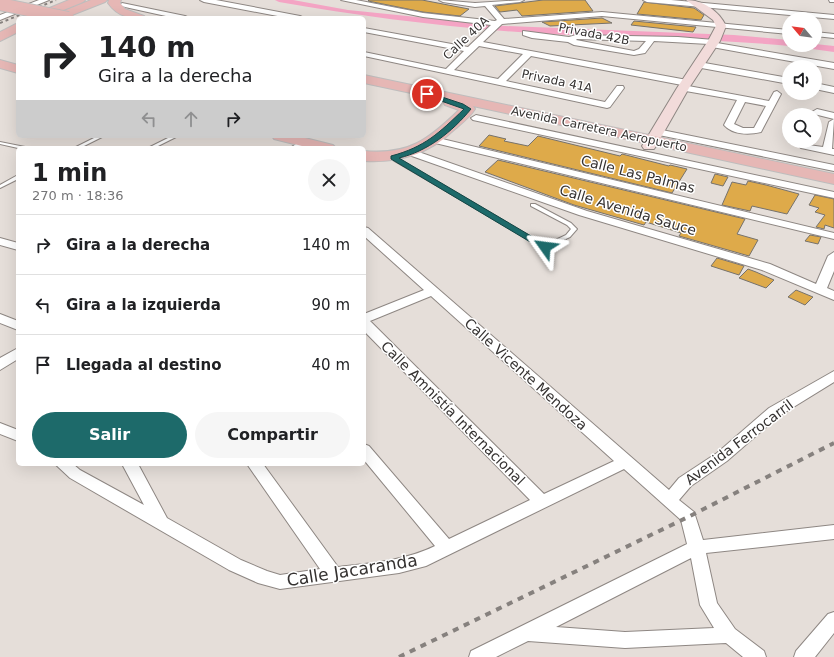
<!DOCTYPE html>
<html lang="es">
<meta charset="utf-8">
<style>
body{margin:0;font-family:"DejaVu Sans",sans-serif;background:#f6f6f6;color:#202124;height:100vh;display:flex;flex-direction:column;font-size:15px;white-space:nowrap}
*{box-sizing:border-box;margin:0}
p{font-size:13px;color:#757577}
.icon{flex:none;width:22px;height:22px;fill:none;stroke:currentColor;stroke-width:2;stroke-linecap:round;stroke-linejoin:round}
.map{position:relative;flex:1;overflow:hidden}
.side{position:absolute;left:16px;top:146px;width:350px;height:320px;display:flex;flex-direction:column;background:#fff;border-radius:6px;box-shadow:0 4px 16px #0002}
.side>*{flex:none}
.guide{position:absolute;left:16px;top:16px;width:350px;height:122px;border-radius:6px;box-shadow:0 4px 16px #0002;background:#fff;color:#202124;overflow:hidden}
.needle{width:26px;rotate:299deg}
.controls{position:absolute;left:782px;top:12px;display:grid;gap:8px}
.controls a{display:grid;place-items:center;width:40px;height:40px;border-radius:50%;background:#fff;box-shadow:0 4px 16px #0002;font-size:20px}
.pin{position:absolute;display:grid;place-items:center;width:34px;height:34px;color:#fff;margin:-17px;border:2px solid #fff;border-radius:50%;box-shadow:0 1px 4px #0007}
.me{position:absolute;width:44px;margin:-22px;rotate:301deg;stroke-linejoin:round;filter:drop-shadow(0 0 3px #0008)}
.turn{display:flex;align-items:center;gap:14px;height:84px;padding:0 16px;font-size:18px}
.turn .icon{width:52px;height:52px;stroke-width:2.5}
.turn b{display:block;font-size:28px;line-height:34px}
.lanes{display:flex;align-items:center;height:38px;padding:0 16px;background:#0003;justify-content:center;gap:20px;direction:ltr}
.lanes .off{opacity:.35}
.round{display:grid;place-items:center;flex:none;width:42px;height:42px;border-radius:21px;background:#f6f6f6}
.overview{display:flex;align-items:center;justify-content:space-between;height:68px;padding:0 16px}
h1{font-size:24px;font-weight:800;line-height:30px}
.button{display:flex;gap:8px;margin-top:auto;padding:8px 16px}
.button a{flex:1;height:46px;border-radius:24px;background:#1d6a6a;color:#fff;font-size:16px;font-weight:800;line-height:46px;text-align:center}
.button a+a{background:#f6f6f6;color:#202124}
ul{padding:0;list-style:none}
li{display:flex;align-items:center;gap:12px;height:60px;padding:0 16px;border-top:1px solid #e0e0e0}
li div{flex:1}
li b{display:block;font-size:15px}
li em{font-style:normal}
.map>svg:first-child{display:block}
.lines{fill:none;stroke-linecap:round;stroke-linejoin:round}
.canal{fill:#f4a4c4;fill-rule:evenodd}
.building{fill:#deaa4a;stroke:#76726c}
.lane-casing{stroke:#8e8783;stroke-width:2}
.street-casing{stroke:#8e8783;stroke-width:2}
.secondary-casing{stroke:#8e8783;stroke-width:2}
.primary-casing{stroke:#bebdbd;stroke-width:2}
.lane{fill:#fff;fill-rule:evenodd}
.street{fill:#fff;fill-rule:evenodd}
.secondary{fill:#f2dbda;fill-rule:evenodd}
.primary{fill:#e6b7b5;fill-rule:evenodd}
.rail-far1{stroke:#86817e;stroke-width:2;stroke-dasharray:3 3;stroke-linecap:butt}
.rail{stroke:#86817e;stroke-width:4;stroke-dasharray:6 6;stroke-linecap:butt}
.primary-bridge-casing{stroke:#bebdbd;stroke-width:14;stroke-linecap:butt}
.primary-bridge{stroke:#e6b7b5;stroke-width:12}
.route{fill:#1d6a6a;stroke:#134545}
.labels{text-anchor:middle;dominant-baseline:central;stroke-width:3;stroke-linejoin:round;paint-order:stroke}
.far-street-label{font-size:12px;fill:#353231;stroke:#fff}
.street-label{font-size:14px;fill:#353231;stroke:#fff}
.near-street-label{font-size:17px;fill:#353231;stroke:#fff}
</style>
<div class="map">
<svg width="834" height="657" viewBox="0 0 834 657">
<rect width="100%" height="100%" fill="#e5ded9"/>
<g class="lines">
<!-- canal -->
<path class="canal" d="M 275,0 L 293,0 L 348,10 L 505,26 L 734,35 L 789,40 L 789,45 L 791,45 L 789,46 C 694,37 599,39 504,31 C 429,25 354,15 279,2 Z
M 815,44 L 834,46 L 834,52 L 805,48 L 801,45 Z"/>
</g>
<!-- building -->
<path class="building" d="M 369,0 L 422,0 L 469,9 L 460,16 L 423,12 L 368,1 Z
M 543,0 L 585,0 L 593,11 L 522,16 L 517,10 L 500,12 L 495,6 Z
M 644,2 L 694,8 L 704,15 L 701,20 L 637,14 Z
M 602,18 L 612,23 L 550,26 L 542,22 Z
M 634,21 L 696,27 L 693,32 L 631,25 Z
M 489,135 L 506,139 L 504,141 L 528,146 L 538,136 L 620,156 L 622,154 L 669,166 L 670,165 L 687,169 L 672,193 L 479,146 Z
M 498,160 L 745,219 L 737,234 L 758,240 L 749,256 L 679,236 L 681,233 L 646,222 L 644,225 L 574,205 L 485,172 Z
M 715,174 L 728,177 L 723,186 L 711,183 Z
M 748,181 L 766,185 L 799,194 L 787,214 L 752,206 L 750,211 L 722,205 L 732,182 L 746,185 Z
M 815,195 L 834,199 L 834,228 L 825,225 L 824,229 L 816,227 L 825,215 L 815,212 L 819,208 L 809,205 Z
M 810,235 L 821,237 L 818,244 L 805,241 Z
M 717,258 L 744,266 L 739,275 L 711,266 Z
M 748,269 L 756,272 L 774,280 L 766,288 L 739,278 Z
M 796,290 L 813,297 L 805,305 L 788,297 Z"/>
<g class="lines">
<defs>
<path id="lane" d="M 98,136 L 104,136 L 80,148 L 74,148 Z
M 172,136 L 178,136 L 154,148 L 148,148 Z
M 0,142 L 25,147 L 25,148 L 18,148 L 0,144 Z
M 391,157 L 395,157 L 545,245 L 566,235 L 571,229 L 567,225 L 531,206 L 531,204 L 535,204 L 571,223 L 577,229 L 570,237 L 547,248 L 543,248 L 391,159 Z
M 16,176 L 18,176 L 18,179 L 0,188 L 0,185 Z"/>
<path id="street" d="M 39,0 L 49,0 L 0,20 L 0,15 Z
M 200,0 L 216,0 L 300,16 L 304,18 L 288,18 L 204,2 Z
M 341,0 L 356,0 L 423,13 L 495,21 L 497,20 L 485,6 L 475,7 L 443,2 L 439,0 L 475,3 L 524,0 L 520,2 L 492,5 L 504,19 L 602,12 L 789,30 L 789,34 L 602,16 L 502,24 L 483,42 L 687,80 L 691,83 L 687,86 L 531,56 L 506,81 L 605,102 L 617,86 L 623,86 L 624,88 L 610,107 L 607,108 L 364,56 L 364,52 L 446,69 L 464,51 L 364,32 L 364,28 L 468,47 L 491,25 L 423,17 ZM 479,46 L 523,54 L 498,79 L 454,70 Z
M 643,0 L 671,0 L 834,15 L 834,19 L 647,2 Z
M 829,0 L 834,0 L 834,2 L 830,2 Z
M 122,3 L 185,16 L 189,18 L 175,18 L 125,7 L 121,5 Z
M 523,31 L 569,37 L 576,35 L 678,37 L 714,40 L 717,40 L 717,43 L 834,63 L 834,69 L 712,47 L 709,47 L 709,44 L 654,41 L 645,53 L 634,55 L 574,45 L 568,42 L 532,38 L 523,35 ZM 577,39 L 646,41 L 639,49 L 634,51 L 576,40 Z
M 815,32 L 834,34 L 834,38 L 815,36 Z
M 699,62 L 789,78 L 789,84 L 696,67 L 696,63 Z
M 815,83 L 834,87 L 834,93 L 815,89 Z
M 683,85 L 769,101 L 774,92 L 777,91 L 781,94 L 761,132 C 749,135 733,135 724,125 L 737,100 L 680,90 L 679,88 ZM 745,102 L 766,106 L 754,128 L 743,128 L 734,124 Z
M 817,109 L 834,113 L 834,119 L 814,114 L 812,112 Z
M 476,115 L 834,192 L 834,198 L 473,120 L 471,118 Z
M 834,119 L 832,149 L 834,149 L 834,155 L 801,148 L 799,146 L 801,144 L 823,147 L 829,122 Z
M 657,129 L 834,165 L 834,171 L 654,134 L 654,130 Z
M 434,137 L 834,233 L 834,239 L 431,142 L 429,140 L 431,138 Z
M 304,139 L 309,142 L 302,148 L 290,148 Z
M 413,150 L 587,211 L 770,264 L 816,284 L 828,256 L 834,252 L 834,271 L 827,288 L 834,291 L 834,300 L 762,270 L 579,215 L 409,155 L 408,153 L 409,151 Z
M 364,227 L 368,228 L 669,490 L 679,478 L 717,453 L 769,408 L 834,371 L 834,382 L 779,416 L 727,461 L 691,486 L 679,500 L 694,512 L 703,540 L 834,525 L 834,539 L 706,553 L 717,603 L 735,629 L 764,651 L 766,657 L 743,657 L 726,643 L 625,648 L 528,641 L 496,657 L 469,657 L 471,651 L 687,544 L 681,520 L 624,469 L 426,566 L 399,573 L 280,589 L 258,583 L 229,570 L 70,478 L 55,464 L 73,464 L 80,470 L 144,505 L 122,464 L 138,464 L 167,518 L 241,560 L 267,571 L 280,575 L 320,569 L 247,464 L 263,464 L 338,567 C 371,563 404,561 435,546 L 364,460 L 364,444 L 369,446 L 449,539 L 530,500 L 364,331 L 364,314 L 424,290 L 364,236 ZM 431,296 L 614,461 L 544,494 L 370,321 ZM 691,558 L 700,605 L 714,628 L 625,632 L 556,627 Z
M 0,238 L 18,243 L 18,250 L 0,245 Z
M 0,314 L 18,321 L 18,330 L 0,323 Z
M 18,348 L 18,359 L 0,370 L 0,358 Z
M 0,423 L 18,430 L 18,441 L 0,434 Z
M 834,612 L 834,633 L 815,657 L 794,657 L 796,651 L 828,614 Z"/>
<path id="secondary" d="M 686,0 C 703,0 719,11 726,26 L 720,41 L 689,88 L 656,146 L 654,149 L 644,149 L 642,146 L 677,88 L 708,41 L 716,26 L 713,20 Z"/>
<path id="primary" d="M 69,0 L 85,0 L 83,2 L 44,18 L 28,18 L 30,16 Z
M 91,0 L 107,0 L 105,2 L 72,15 L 64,15 L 62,13 L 64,11 Z
M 109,0 L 121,0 L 120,3 L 125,9 L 144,16 L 146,18 C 129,18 118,17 108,3 Z
M 18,23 L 18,32 L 0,41 L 0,32 Z
M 0,60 L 18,65 L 18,73 L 0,68 Z
M 364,75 L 834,174 L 834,184 L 473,106 L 475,109 C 470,117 462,123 455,129 C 429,154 400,163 364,161 L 364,151 C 409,155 428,140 459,110 L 445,105 L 443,102 L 444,100 L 364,83 Z
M 272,136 L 297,136 L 333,145 L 336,148 L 310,148 L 274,139 Z"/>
</defs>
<!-- lane casing -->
<use href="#lane" class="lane-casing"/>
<!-- street casing -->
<use href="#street" class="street-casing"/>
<!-- secondary casing -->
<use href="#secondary" class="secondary-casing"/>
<!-- primary casing -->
<use href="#primary" class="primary-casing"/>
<!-- lane -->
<use href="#lane" class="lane"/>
<!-- street -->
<use href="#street" class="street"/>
<!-- secondary -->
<use href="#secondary" class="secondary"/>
<!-- primary -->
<use href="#primary" class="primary"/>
<!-- rail-far1 -->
<path class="rail-far1" d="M 0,23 L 56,0"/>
<!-- rail -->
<path class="rail" d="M 399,657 L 688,517 L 834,443"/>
<defs>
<path id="primary-bridge" d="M 0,4 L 68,18"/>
</defs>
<!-- primary-bridge casing -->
<use href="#primary-bridge" class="primary-bridge-casing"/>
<!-- primary-bridge -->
<use href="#primary-bridge" class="primary-bridge"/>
</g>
<!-- route -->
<path class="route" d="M 427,92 L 463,104 L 471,109 C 452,132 428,151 399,158 L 548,246 L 548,249 L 542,249 L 391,159 L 391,156 C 425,147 439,133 464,109 L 424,95 L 424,93 Z"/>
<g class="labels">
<!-- far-street labels -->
<g class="far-street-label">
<text transform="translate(594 34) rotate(11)">Privada 42B</text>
<text transform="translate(466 38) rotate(-43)">Calle 40A</text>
<text transform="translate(557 81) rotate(12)">Privada 41A</text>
<text transform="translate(599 129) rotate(12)">Avenida Carretera Aeropuerto</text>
</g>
<!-- street labels -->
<g class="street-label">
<text transform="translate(638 174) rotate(14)">Calle Las Palmas</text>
<text transform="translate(628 210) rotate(17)">Calle Avenida Sauce</text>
<text transform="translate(526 374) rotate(42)">Calle Vicente Mendoza</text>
<text transform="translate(453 413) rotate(45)">Calle Amnistía Internacional</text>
<text transform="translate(739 442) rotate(-37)">Avenida Ferrocarril</text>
</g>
<!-- near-street labels -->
<g class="near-street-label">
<text transform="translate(352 570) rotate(-9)">Calle Jacaranda</text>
</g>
</g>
</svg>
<div class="controls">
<a><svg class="needle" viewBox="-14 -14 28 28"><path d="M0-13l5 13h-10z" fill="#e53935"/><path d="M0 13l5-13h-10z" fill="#757577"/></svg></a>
<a><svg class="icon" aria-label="sound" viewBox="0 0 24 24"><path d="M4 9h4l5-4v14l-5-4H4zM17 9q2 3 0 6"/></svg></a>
<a><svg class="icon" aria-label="search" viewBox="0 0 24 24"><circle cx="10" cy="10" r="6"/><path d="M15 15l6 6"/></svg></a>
</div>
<div class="pin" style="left:427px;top:94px;background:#d93025"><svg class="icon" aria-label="arrive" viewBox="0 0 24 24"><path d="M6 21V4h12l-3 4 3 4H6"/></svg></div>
<svg class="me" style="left:545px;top:247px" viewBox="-20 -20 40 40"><path d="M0-17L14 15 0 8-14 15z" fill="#1d6a6a" stroke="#fff" stroke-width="4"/></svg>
<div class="guide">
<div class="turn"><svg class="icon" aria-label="right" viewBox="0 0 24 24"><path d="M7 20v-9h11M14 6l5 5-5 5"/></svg><div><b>140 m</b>Gira a la derecha</div></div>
<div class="lanes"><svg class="icon off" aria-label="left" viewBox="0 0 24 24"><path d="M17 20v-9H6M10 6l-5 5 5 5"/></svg><svg class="icon off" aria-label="ahead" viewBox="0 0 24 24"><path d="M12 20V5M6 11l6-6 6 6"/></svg><svg class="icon" aria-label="right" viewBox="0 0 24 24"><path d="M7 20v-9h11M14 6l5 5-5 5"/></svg></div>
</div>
<section class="side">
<div class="overview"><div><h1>1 min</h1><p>270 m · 18:36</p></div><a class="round"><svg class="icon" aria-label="close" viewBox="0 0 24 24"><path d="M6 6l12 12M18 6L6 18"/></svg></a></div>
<ul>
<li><svg class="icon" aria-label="right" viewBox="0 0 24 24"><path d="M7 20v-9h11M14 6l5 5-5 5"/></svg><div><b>Gira a la derecha</b></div><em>140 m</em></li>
<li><svg class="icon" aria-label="left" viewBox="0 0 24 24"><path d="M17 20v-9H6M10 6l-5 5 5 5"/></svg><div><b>Gira a la izquierda</b></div><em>90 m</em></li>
<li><svg class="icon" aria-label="arrive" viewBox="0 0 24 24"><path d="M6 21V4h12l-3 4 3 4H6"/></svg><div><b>Llegada al destino</b></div><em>40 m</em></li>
</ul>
<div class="button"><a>Salir</a><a>Compartir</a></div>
</section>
</div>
